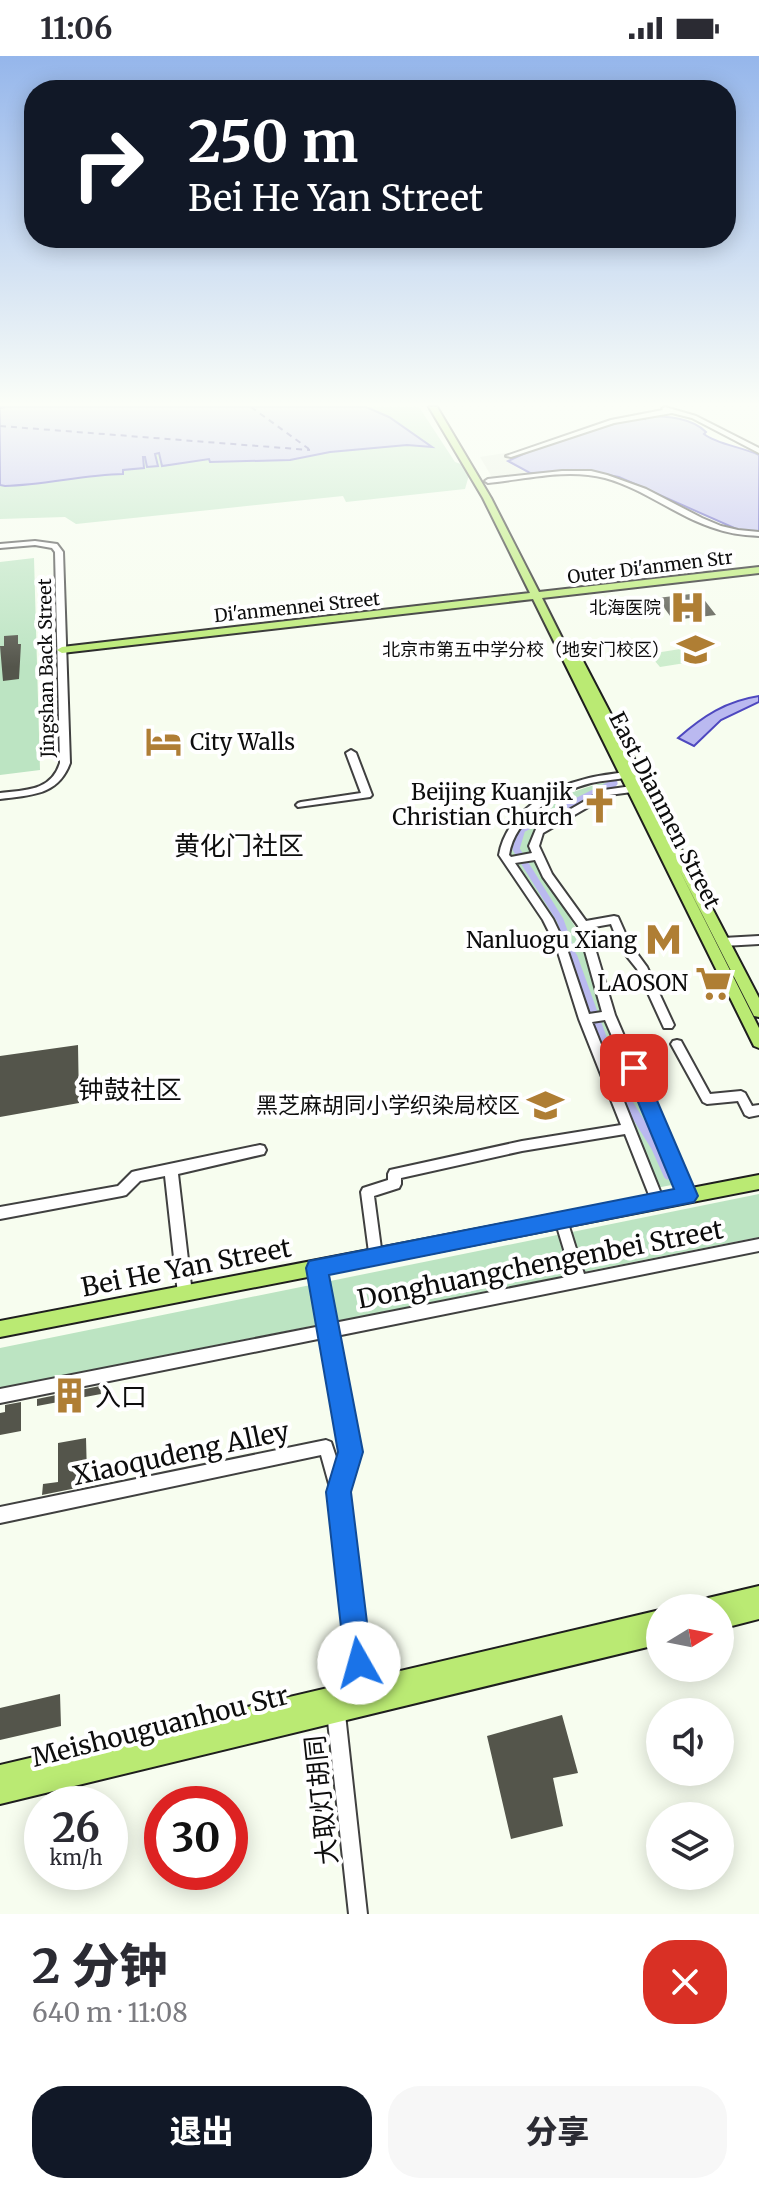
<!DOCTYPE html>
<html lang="zh">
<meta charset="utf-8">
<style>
body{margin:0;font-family:Merriweather,"Noto Sans SC",serif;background:#f7f7f7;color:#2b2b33;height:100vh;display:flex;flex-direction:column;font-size:30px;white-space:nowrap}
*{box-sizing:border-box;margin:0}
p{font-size:26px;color:#7c7c81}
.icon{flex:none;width:44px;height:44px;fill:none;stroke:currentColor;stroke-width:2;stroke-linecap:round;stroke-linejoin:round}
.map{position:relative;height:1858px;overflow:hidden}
.side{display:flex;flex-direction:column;background:#fff;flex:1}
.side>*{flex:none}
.top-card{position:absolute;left:24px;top:24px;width:712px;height:168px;border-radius:32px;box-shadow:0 4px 20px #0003;background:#111827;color:#fff;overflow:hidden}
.needle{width:52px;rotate:80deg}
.controls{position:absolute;left:646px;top:1538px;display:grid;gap:16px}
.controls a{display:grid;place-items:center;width:88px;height:88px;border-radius:50%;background:#fff;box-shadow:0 4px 20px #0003;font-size:40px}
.speed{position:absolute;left:24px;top:1730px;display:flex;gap:16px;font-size:40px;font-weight:700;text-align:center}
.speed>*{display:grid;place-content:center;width:104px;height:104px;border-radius:50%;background:#fff;box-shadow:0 4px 20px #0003;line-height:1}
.speed small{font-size:20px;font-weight:400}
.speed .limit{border:12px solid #d22;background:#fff;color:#111}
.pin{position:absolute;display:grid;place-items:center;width:68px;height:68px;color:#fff;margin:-34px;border-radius:16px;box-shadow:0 4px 12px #0006}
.me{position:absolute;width:88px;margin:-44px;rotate:353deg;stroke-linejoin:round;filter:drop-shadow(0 0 6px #0008)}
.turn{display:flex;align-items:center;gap:28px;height:168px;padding:0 32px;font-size:36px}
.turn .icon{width:104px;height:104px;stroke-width:2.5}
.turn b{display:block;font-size:56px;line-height:68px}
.round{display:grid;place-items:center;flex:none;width:84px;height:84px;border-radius:32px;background:#f7f7f7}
.headline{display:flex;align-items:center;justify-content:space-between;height:136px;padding:0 32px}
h1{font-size:48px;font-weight:800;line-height:60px}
.action{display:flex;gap:16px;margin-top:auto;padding:16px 32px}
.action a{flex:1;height:92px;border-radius:32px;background:#111827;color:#fff;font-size:32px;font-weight:800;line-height:92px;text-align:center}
.action a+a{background:#f7f7f7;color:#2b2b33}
.status{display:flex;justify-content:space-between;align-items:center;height:56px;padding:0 40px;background:#fff;direction:ltr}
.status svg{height:22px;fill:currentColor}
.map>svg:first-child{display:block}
.green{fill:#bce4c2}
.pitch{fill:#cdedcd}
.plaza{fill:#e7eddf}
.water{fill:#bab9f0;stroke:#4e48bf;stroke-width:2}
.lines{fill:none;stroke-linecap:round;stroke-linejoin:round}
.canal-far1{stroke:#bab9f0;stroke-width:7}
.canal{stroke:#bab9f0;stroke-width:9}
.ferry{stroke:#2d2492;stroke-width:2;stroke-dasharray:6 5;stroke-linecap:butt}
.building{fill:#54554b}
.minor-casing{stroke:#404040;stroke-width:4}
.major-casing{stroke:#1e1e1e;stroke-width:4}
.minor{fill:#fff;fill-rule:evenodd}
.major{fill:#baea73;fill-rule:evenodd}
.route{fill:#1a73e8;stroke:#114b97;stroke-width:2}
.labels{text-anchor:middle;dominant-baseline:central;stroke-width:8;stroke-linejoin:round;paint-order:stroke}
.far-street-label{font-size:18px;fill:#0d0d0d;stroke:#fff}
.far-poi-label{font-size:18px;fill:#0d0d0d;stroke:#fff;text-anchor:end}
.poi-label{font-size:22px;fill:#0d0d0d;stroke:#fff;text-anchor:end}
.street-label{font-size:22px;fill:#0d0d0d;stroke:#fff}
.quarter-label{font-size:26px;fill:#0d0d0d;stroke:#fff}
.near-street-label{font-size:26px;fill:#0d0d0d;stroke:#fff}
.near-poi-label{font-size:26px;fill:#0d0d0d;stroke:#fff;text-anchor:start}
</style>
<div class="status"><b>11:06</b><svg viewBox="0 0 49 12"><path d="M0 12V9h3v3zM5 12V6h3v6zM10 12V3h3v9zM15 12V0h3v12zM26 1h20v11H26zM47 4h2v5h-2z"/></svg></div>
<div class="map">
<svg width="759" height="1858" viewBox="0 0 759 1858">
<rect width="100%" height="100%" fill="#f7fdef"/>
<!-- green -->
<path class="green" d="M 0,351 L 419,351 L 455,406 L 461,408 L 469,419 L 465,433 L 346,446 L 343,440 L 76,468 L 65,461 L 0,463 Z
M 34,502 L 40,714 L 0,719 L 0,506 Z
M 613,725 L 617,733 L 541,772 L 537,807 L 577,874 L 600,945 L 677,1128 L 656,1132 L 536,840 C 528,827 513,812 509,798 C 498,758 585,729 613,725 Z
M 759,1138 L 759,1181 L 0,1332 L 0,1292 Z"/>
<!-- pitch -->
<path class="pitch" d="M 699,590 L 710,603 L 660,611 L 649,598 Z"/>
<!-- plaza -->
<path class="plaza" d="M 505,397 L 514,403 L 509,407 L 523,415 L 534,417 L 493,423 L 480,401 Z"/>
<!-- water -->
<path class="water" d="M 0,351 L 366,351 L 389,361 L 432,391 L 407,389 L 330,396 L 290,404 L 210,406 L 209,403 L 162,410 L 159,397 L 155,398 L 158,410 L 147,411 L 145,401 L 143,401 L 144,412 L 123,414 L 123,418 C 82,419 45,429 5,430 L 0,429 Z
M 640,360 L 645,363 L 646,360 C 668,360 692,362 706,376 L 704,378 C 716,388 742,391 759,399 L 759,476 L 741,475 L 619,421 L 593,416 L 530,417 L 508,405 L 543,389 Z
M 759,640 L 759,646 L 721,664 L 694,690 L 678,682 C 703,660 726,645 759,640 Z"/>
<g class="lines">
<!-- canal-far1 -->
<path class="canal-far1" d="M 574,903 L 560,864 L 516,793 L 522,773 L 614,727"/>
<!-- canal -->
<path class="canal" d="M 573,901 L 622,1037 L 655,1090 L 668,1119"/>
<!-- ferry -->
<path class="ferry" d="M 251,351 L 309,393
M 0,352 L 5,351
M 0,370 L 310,394"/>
</g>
<!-- building -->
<path class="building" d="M 699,537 L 716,559 L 673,564 L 657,542 Z
M 18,579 L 18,588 L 21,588 L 19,623 L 3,625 L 0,590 L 4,590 L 4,580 Z
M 78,989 L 79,1047 L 0,1061 L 0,1000 Z
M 100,1330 L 101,1338 L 37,1350 L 37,1343 Z
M 21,1346 L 21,1375 L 0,1379 L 0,1357 L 5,1356 L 5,1349 Z
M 86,1382 L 87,1420 L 106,1417 L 106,1426 L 42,1439 L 43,1428 L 58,1426 L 58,1387 Z
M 60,1638 L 61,1670 L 0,1684 L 0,1652 Z
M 562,1659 L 578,1717 L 553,1722 L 563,1770 L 511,1783 L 487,1680 Z"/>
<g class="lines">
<defs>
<path id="minor" d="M 665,351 L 696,360 L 759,392 L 759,397 L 692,362 L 672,357 L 614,367 L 511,401 L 506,400 L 611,364 L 663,354 L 662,353 Z
M 562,415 L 591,415 L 607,419 L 646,433 L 702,462 L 721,470 L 738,474 L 759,476 L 759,480 C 744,479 731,478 717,473 C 677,461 645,433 605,422 C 567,412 526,423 488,427 L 485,425 L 488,423 Z
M 35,485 L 57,488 L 63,496 L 70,707 C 58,740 30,739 0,743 L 0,737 C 26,734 51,735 60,707 L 55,496 L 52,492 L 35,489 L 0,492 L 0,488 Z
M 351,694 L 356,697 L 372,739 L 370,741 L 298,751 L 296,749 L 298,747 L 301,746 L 361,737 L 346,697 Z
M 626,716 L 631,719 L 629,721 C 617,724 604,724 591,727 C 556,736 515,761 509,799 L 511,801 L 532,797 L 529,790 L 536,773 L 604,734 L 632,730 L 637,733 L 632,736 L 609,739 L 543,777 L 539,790 L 552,818 L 586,865 L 614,860 L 618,861 L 630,888 L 647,911 L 674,969 L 672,972 L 664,972 L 637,913 L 621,893 L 611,868 L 589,872 L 615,959 L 693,1140 L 692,1144 L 687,1145 L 682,1144 L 681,1140 L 605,964 L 592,966 L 664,1145 L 663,1149 L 658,1151 L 653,1149 L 625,1078 L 522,1095 L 401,1122 L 401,1128 L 399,1132 L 374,1140 L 382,1200 L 380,1204 L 375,1206 L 370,1204 L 361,1136 L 363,1132 L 388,1124 L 388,1118 L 390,1114 L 522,1085 L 621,1069 L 579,963 L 556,890 L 543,864 L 499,799 C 506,757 550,731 589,722 C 601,719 614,718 626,716 ZM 535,804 L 543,821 L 578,870 L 602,956 L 589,958 L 566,890 L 553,863 L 515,807 Z
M 759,880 L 759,888 L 723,890 L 718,886 L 723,882 Z
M 677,984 L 681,985 L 710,1038 L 741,1035 L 745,1037 L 752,1050 L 759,1049 L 759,1059 L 749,1061 L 745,1059 L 738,1045 L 707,1048 L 703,1046 L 671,988 L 673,985 Z
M 260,1089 L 264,1090 L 266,1094 L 264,1098 L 178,1118 L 192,1238 L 190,1242 L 185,1244 L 180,1242 L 178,1238 L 165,1120 L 140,1125 L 126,1139 L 122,1140 L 0,1163 L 0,1151 L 118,1130 L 132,1116 L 136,1115 Z
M 561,1158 L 566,1160 L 567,1164 L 584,1218 L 759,1183 L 759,1195 L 336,1280 L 358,1396 L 346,1436 L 369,1636 L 367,1642 L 361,1644 L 355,1642 L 353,1636 L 331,1435 L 321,1399 L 0,1467 L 0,1451 L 326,1384 L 331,1386 L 339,1410 L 344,1396 L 323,1282 L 0,1347 L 0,1333 L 321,1270 L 310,1212 L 312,1208 L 317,1206 L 322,1208 L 324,1212 L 334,1267 L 572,1220 L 555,1164 L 556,1160 Z
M 338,1645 L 344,1648 L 347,1654 L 345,1658 L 367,1858 L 349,1858 L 327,1656 L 330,1650 Z"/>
<path id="major" d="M 429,351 L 437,351 L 491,442 L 539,536 L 759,511 L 759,517 L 542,542 L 571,600 L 576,598 L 581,601 L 759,942 L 759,961 L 754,960 L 752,956 L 678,811 L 759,972 L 759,992 L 754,990 L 752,986 L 533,543 L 62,597 L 57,594 L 62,591 L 530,537 L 483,442 Z
M 759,1119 L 759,1133 L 0,1281 L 0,1265 Z
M 759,1530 L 759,1563 L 720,1573 L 720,1552 L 698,1552 L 701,1545 L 708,1542 Z
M 660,1554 L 660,1588 L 0,1748 L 0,1709 Z"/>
</defs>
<!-- minor casing -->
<use href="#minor" class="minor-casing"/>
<!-- major casing -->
<use href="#major" class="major-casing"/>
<!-- minor -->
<use href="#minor" class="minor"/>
<!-- major -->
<use href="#major" class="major"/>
</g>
<!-- sky -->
<linearGradient id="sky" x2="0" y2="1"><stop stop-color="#95b6eb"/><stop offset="0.57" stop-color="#fbfef8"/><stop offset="1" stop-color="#fbfef8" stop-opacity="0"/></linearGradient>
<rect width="759" height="611" fill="url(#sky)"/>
<!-- route -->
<path class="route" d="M 634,1005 L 641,1007 L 643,1012 L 698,1140 L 694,1146 L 329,1219 L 363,1396 L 351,1436 L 372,1607 L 368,1617 L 359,1621 L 349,1617 L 345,1607 L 326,1436 L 338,1396 L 306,1212 L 309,1205 L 674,1133 L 624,1012 L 627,1007 Z"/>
<!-- icons -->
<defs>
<symbol id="hospital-bare" viewBox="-9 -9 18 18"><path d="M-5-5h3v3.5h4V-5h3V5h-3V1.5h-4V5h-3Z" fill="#af7e34" stroke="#fff" stroke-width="2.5" paint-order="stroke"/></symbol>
<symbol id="school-bare" viewBox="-9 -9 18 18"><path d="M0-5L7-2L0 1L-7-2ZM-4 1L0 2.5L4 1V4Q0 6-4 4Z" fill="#af7e34" stroke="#fff" stroke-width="2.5" paint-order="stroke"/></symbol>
<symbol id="hotel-bare" viewBox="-9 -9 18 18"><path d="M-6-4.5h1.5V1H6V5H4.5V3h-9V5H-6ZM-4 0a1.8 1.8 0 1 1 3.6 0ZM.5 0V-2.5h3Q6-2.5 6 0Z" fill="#af7e34" stroke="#fff" stroke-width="2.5" paint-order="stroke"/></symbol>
<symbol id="church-bare" viewBox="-9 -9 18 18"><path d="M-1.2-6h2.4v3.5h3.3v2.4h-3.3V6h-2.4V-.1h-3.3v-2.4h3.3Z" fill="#af7e34" stroke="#fff" stroke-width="2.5" paint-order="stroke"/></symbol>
<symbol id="metro-bare" viewBox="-9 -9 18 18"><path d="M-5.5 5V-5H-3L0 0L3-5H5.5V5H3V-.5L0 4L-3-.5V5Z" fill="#af7e34" stroke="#fff" stroke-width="2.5" paint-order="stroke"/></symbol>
<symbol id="supermarket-bare" viewBox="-9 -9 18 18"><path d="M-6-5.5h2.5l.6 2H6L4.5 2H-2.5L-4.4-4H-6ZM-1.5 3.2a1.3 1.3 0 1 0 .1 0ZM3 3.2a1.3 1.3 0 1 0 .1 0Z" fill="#af7e34" stroke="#fff" stroke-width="2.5" paint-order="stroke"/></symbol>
<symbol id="building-bare" viewBox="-9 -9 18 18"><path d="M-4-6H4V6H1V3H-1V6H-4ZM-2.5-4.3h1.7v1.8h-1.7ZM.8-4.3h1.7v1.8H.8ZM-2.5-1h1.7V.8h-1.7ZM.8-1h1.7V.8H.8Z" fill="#af7e34" stroke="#fff" stroke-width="2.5" paint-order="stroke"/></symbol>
</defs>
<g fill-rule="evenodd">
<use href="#hospital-bare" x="662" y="526" width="51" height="51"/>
<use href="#school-bare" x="670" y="568" width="51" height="51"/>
<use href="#hotel-bare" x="138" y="660" width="51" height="51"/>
<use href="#church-bare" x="574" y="724" width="51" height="51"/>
<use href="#metro-bare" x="638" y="858" width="51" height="51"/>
<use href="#supermarket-bare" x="688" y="902" width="51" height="51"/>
<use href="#school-bare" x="520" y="1024" width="51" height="51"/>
<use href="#building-bare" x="44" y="1314" width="51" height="51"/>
</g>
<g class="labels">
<!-- far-street labels -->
<g class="far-street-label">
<text transform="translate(650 511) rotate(-7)">Outer Di'anmen Str</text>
<text transform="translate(297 551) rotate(-6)">Di'anmennei Street</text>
<text transform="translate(46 612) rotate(-91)">Jingshan Back Street</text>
</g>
<!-- far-poi labels -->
<g class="far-poi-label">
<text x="661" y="551">北海医院</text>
<text x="670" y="593">北京市第五中学分校（地安门校区）</text>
</g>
<!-- poi labels -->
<g class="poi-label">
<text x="190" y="686" text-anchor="start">City Walls</text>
<text x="573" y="736">Beijing Kuanjik<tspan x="573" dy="25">Christian Church</tspan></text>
<text x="637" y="884">Nanluogu Xiang</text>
<text x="688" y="927">LAOSON</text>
<text x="520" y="1049">黑芝麻胡同小学织染局校区</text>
</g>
<!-- street labels -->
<g class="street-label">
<text transform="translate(665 754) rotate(63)">East Dianmen Street</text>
</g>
<!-- quarter labels -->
<g class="quarter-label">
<text x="239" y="789">黄化门社区</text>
<text x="130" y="1033">钟鼓社区</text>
</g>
<!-- near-street labels -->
<g class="near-street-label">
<text transform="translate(540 1208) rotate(-11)">Donghuangchengenbei Street</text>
<text transform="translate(186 1211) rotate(-11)">Bei He Yan Street</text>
<text transform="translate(181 1397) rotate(-12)">Xiaoqudeng Alley</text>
<text transform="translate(160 1670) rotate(-14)">Meishouguanhou Str</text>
<text transform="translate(321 1744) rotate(-96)">大取灯胡同</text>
</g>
<!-- near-poi labels -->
<g class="near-poi-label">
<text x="95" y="1340">入口</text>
</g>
</g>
</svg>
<div class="controls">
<a><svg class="needle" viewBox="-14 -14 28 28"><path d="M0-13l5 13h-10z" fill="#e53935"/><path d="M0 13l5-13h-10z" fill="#7c7c81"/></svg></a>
<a><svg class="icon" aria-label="sound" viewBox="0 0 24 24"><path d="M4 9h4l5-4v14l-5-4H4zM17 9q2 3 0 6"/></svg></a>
<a><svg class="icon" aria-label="layers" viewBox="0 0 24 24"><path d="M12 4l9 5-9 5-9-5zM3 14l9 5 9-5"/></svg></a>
</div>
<div class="speed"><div>26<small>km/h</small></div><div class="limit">30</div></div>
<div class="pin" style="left:634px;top:1012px;background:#d93025"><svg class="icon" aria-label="arrive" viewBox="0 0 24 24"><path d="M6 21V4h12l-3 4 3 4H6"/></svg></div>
<svg class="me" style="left:359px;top:1607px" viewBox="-20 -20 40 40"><circle r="19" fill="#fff"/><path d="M0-13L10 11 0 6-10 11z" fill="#1a73e8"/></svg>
<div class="top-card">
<div class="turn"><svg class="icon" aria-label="right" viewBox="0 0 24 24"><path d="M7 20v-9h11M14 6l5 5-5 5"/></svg><div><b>250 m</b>Bei He Yan Street</div></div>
</div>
</div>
<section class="side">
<div class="headline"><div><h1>2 分钟</h1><p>640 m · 11:08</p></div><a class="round" style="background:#d93025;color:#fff"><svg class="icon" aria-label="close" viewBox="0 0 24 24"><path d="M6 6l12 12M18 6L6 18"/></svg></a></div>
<div class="action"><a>退出</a><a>分享</a></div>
</section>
